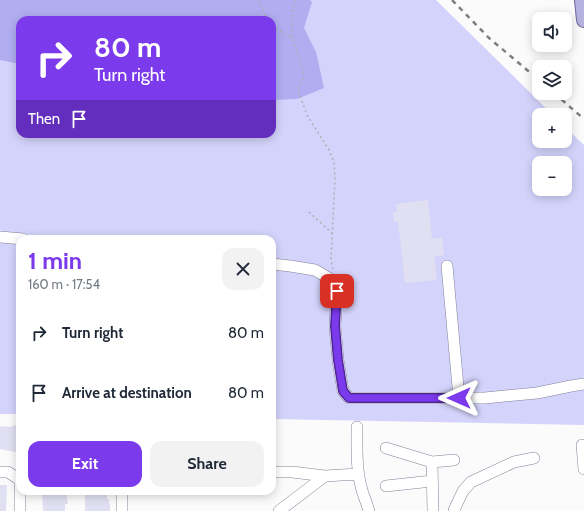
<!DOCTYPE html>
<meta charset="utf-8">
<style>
body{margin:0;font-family:Cabin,sans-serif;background:#f2f2f3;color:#1f2937;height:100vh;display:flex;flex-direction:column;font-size:15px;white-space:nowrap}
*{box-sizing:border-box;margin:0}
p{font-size:13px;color:#747a83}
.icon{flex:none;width:22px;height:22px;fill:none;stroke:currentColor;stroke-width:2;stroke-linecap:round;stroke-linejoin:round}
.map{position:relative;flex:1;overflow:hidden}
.side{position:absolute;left:16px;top:235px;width:260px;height:260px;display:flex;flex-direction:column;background:#fff;border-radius:12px;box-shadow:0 2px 10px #0003}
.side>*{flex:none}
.banner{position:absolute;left:16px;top:16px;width:260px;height:122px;border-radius:12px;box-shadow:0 2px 10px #0003;background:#7c3aed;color:#fff;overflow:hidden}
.buttons{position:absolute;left:532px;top:12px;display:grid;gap:8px}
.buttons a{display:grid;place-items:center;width:40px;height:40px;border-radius:8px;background:#fff;box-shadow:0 2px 10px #0003;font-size:20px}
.pin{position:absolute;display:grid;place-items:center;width:34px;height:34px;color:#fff;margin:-17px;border-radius:8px;box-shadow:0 2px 6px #0006}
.me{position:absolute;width:44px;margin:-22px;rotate:270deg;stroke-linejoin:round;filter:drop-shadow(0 0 3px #0008)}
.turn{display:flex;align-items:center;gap:14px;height:84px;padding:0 12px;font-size:18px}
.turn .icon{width:52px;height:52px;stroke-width:2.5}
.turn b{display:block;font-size:28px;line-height:34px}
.then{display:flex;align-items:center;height:38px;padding:0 12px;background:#0003;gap:8px;font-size:15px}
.round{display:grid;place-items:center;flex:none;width:42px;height:42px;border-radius:12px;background:#f2f2f3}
.headline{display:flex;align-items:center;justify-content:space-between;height:68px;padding:0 12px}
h1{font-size:24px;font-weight:700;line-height:30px;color:#7c3aed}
.primary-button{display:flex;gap:8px;margin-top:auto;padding:8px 12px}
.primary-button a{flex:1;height:46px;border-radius:12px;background:#7c3aed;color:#fff;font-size:16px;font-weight:700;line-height:46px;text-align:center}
.primary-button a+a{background:#f2f2f3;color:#1f2937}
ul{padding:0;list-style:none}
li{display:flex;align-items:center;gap:12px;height:60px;padding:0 12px}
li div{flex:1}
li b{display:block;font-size:15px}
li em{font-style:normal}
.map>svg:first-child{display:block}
.green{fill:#d4d3fb;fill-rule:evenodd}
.forest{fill:#b0aef1}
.building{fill:#e0e0f2}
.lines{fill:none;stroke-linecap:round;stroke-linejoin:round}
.minor-casing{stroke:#81819a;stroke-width:12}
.major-casing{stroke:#6a669b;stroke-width:16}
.path{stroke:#aeaeb3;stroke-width:1.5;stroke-dasharray:2 3;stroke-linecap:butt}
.minor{stroke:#fff;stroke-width:11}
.major{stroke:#b5b2df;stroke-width:14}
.rail{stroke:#7d7d84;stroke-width:2.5;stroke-dasharray:5 5;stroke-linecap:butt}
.route-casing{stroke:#51269a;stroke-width:10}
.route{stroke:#7c3aed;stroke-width:7}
</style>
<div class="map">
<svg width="584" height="511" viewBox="0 0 584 511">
<rect width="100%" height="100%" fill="#fbfbfb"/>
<!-- green -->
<path class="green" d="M 0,0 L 436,0 L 553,115 L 539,115 L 539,141 L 565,141 L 565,127 L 584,145 L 584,425 L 272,419 L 272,239 L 20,239 L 20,414 L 0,414 ZM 20,20 L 272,20 L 272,134 L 20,134 ZM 539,163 L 565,163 L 565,189 L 539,189 Z"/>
<!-- forest -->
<path class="forest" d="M 0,0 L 310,0 L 312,2 L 304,28 L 316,52 L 324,88 L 297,99 L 272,100 L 272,20 L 20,20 L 20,64 L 0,60 Z"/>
<!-- building -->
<path class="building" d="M 428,200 L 432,239 L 442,238 L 444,255 L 434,256 L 437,280 L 405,283 L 398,222 L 394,222 L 393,212 L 397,212 L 396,204 Z
M 13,425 L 20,427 L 20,453 L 0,449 L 0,426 L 13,427 Z
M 0,485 L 7,485 L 6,511 L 0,511 Z
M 42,491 L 66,491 L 68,504 L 65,504 L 65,511 L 43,511 Z
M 85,491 L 107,491 L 107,499 L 109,499 L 109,504 L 110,504 L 110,511 L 85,511 Z"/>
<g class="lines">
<defs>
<path id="minor" d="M 0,237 L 23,239
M 272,264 L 290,266 L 315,270 L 335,282
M 447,266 L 459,398
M 337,291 L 335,326 L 338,360 L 343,391 L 349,398 L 485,398 L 537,393 L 571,386 L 584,384
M 357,427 C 357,448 356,470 362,490 C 364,497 367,504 369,511
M 582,445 L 584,469
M 386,448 L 432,462 L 433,511
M 432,462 L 454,460
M 0,472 L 8,472 L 20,480 L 20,511
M 272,472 L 292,472 L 325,476
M 386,486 L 432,481
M 454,510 L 463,491 L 471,482 L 514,462 L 534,458
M 122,511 L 122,491
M 279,511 L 325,476 L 358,474"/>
<path id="major" d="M 582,0 L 584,20"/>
</defs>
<!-- minor casing -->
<use href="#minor" class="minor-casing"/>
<!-- major casing -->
<use href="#major" class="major-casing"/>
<!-- path -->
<path class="path" d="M 259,0 L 267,20
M 295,0 L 291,22 L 293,40 L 304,72 L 303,80 L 298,90 L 307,115 L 329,150 L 334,162 L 335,179 L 331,259 L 333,270
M 272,25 L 293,39
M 309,212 L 333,234"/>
<!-- minor -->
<use href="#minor" class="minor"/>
<!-- major -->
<use href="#major" class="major"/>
<!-- rail -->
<path class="rail" d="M 452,0 L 489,38 L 539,80
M 554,93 L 584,119"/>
</g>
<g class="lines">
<defs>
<path id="route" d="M 337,291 L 335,326 L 338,360 L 343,391 L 349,398 L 459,398"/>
</defs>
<!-- route casing -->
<use href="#route" class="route-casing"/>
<!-- route -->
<use href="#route" class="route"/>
</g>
</svg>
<div class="buttons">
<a><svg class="icon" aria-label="sound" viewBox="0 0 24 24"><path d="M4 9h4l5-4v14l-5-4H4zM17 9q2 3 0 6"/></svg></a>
<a><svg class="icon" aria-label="layers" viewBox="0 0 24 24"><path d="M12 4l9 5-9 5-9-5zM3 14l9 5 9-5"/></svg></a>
<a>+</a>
<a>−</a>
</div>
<div class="pin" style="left:337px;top:291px;background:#d93025"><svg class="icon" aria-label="arrive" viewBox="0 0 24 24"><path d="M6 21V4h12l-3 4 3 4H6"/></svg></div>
<svg class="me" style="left:459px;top:398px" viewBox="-20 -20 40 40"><path d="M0-17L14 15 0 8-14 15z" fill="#7c3aed" stroke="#fff" stroke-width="4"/></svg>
<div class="banner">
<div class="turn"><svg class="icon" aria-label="right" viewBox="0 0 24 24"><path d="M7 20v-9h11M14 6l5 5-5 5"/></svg><div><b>80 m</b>Turn right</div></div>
<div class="then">Then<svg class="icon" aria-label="arrive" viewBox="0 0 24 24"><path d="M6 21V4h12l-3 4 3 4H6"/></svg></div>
</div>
<section class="side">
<div class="headline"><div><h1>1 min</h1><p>160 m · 17:54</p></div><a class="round"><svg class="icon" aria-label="close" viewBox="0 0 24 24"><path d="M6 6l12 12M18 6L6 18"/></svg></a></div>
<ul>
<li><svg class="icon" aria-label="right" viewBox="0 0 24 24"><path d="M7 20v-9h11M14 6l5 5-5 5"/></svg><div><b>Turn right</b></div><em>80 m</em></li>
<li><svg class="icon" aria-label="arrive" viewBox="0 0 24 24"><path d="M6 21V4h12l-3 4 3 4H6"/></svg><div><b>Arrive at destination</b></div><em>80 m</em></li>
</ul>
<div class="primary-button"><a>Exit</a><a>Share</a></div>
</section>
</div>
